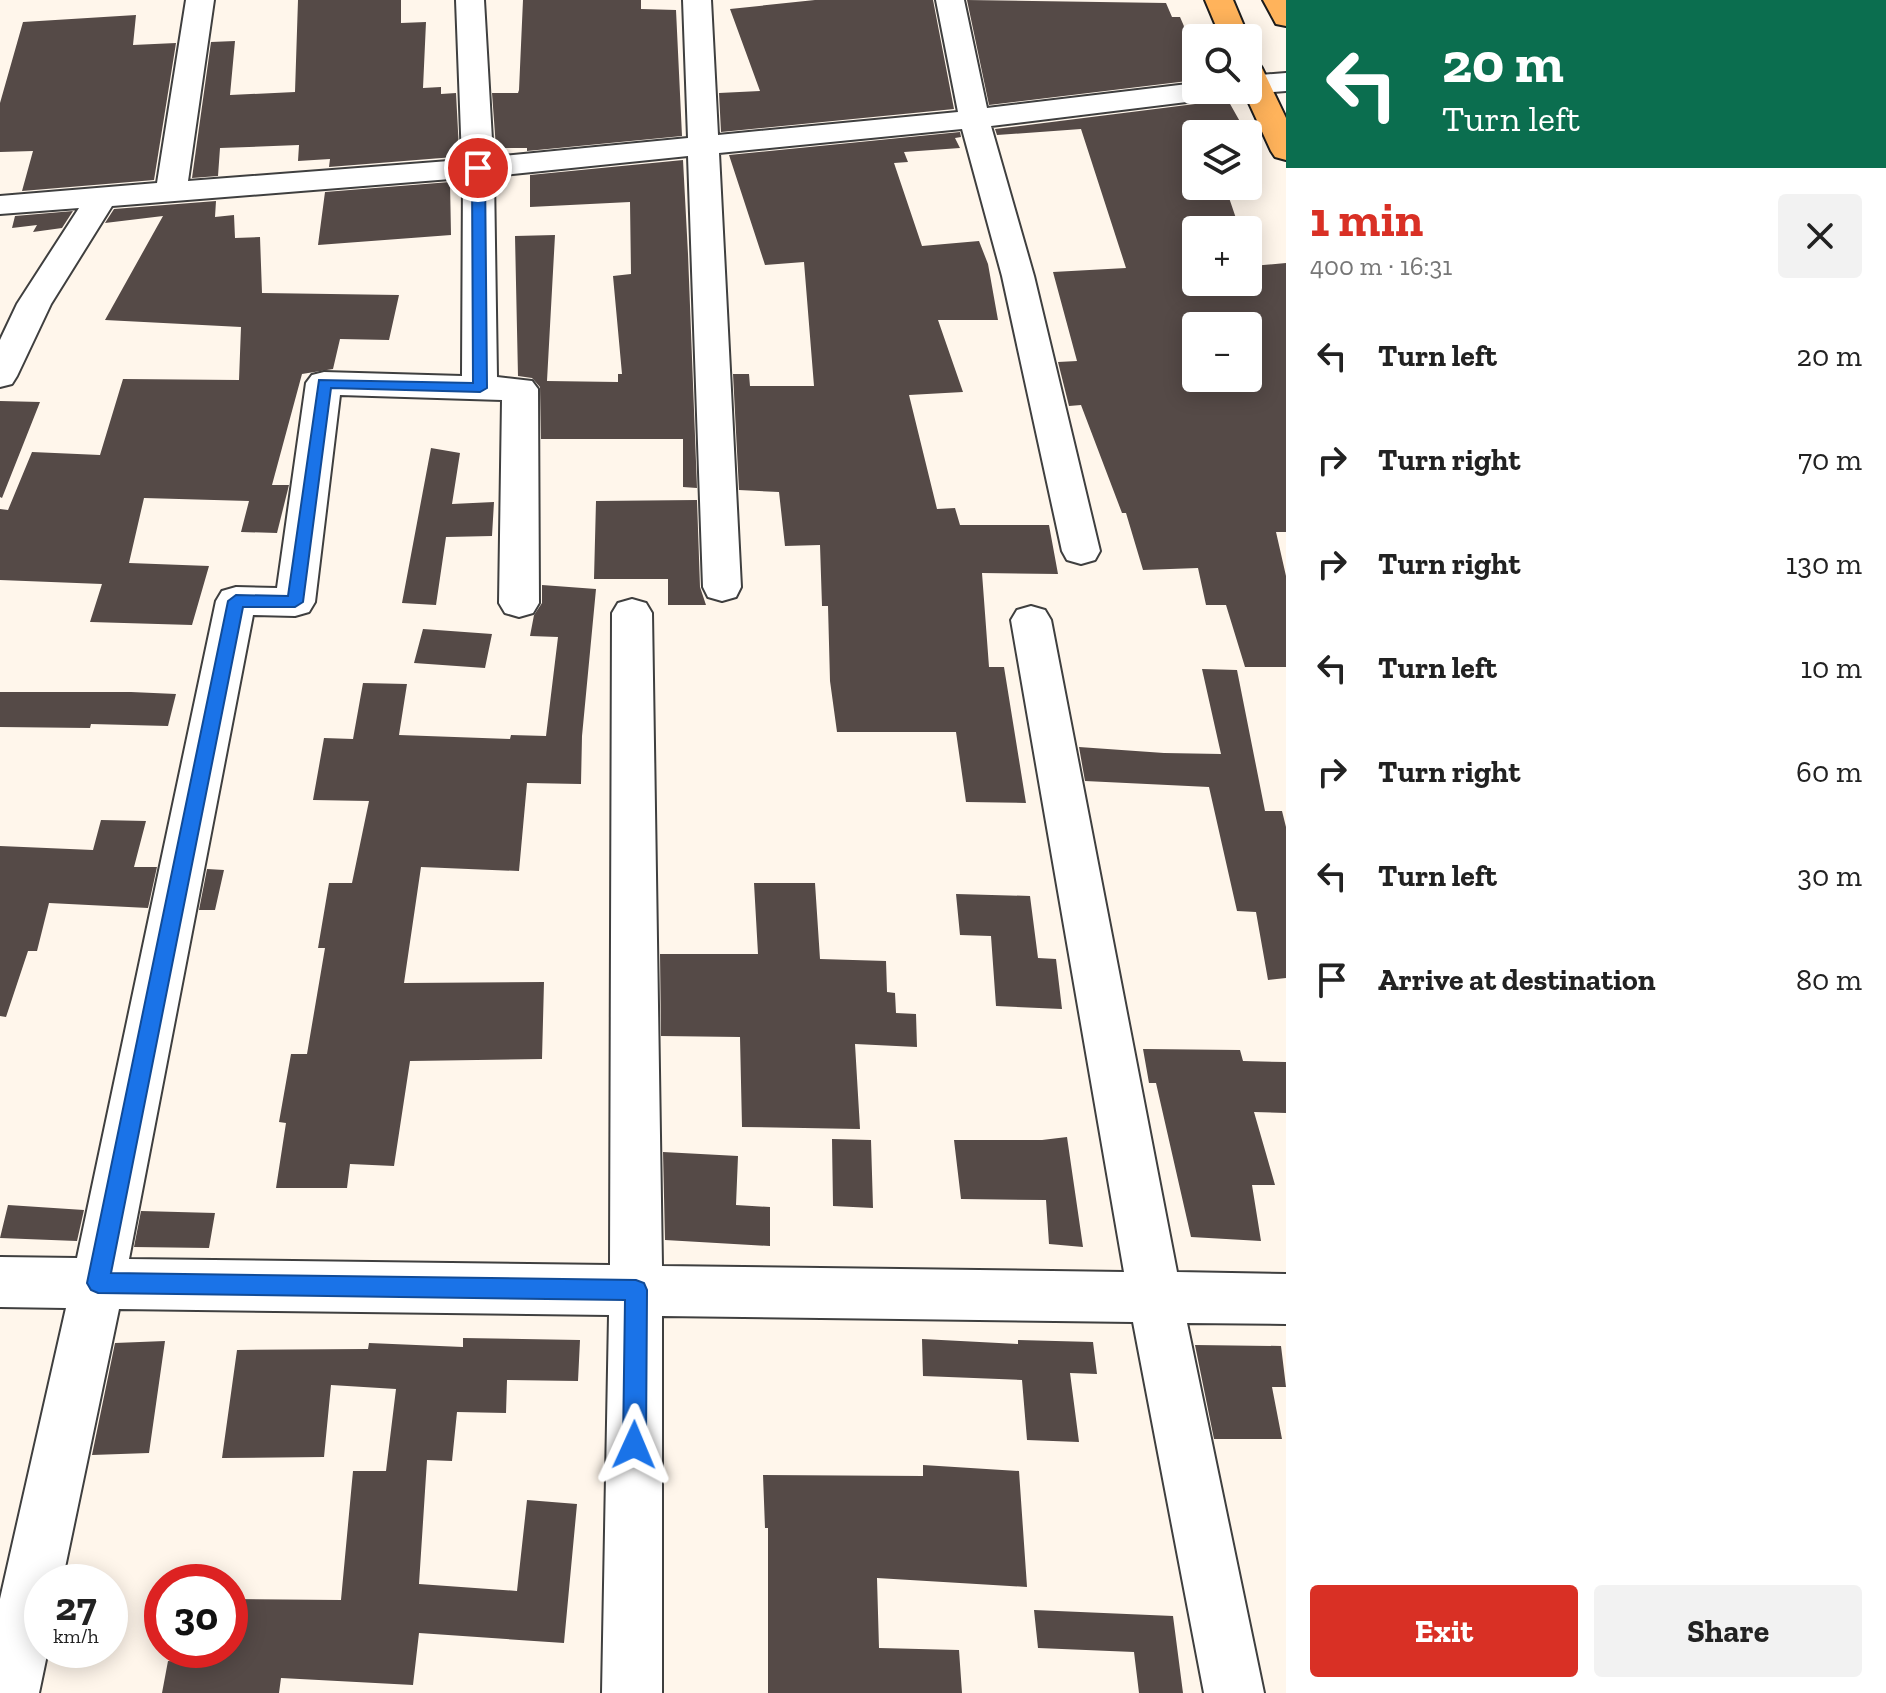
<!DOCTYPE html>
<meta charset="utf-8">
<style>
body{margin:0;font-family:"Zilla Slab",serif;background:#f2f2f2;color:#222;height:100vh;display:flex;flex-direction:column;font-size:30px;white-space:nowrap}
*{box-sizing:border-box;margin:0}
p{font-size:26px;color:#767676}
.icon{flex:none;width:44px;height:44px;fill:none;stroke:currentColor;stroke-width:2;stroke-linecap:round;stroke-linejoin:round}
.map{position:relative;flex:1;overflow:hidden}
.details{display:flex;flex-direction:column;background:#fff;width:600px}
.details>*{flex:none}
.banner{background:#0b6e4f;color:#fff;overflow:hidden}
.buttons{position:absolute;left:1182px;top:24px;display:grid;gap:16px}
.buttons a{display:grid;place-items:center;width:80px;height:80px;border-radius:8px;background:#fff;box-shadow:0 4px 20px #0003;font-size:40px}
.speed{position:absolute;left:24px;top:1564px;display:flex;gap:16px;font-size:40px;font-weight:700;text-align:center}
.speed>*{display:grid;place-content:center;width:104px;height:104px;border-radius:50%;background:#fff;box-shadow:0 4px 20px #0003;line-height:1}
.speed small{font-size:20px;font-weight:400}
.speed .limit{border:12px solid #d22;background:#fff;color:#111}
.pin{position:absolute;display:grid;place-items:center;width:68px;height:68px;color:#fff;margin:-34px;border:4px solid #fff;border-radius:50%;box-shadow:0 2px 8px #0007}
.me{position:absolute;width:88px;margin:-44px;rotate:1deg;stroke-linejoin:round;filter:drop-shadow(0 0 6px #0008)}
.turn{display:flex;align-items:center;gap:28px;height:168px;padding:0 24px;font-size:36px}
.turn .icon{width:104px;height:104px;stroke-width:2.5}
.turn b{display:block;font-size:56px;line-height:68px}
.round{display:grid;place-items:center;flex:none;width:84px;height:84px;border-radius:8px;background:#f2f2f2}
.headline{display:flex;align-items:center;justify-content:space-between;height:136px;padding:0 24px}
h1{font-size:48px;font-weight:800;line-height:60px;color:#d93025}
.button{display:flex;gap:16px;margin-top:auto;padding:16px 24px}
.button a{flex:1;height:92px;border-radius:8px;background:#d93025;color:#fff;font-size:32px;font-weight:800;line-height:92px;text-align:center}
.button a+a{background:#f2f2f2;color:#222}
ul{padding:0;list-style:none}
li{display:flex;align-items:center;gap:24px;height:104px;padding:0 24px}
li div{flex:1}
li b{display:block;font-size:30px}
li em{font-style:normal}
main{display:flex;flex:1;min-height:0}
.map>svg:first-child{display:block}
.building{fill:#554a47;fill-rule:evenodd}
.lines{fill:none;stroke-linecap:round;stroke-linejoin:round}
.minor-casing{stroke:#3f3f3f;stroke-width:4}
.major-casing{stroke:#1d1d1d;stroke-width:4}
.minor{fill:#fff;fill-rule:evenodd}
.major{fill:#ffb35b;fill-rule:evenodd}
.route{fill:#1a73e8;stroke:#114b97;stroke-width:2}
</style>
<main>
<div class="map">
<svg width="1286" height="1693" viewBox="0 0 1286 1693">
<rect width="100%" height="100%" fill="#fff6eb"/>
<!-- building -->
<path class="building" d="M 298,0 L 401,0 L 401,23 L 426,22 L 423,88 L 441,87 L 441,94 L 456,93 L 459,150 L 454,150 L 454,157 L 329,167 L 330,159 L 298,161 L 299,145 L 220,148 L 218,176 L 192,178 L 211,42 L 235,41 L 230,95 L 295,92 Z
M 523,0 L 641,0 L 641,9 L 676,10 L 682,136 L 527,151 L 527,148 L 496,148 L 492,93 L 518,93 L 519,90 Z
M 815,0 L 933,0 L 954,109 L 721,132 L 719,93 L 760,91 L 730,9 Z
M 967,0 L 1166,3 L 1172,17 L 1180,17 L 1196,54 L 1196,80 L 989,105 Z
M 136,15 L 133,45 L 176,43 L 154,180 L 22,191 L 33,151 L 0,152 L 0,103 L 23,22 Z
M 1225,95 L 1247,134 L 1196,134 L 1196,186 L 1225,186 L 1240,230 L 1196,230 L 1196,282 L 1248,282 L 1248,253 L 1252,266 L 1286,263 L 1286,532 L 1276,532 L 1286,576 L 1286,667 L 1245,667 L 1226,605 L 1206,605 L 1198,568 L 1143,570 L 1126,513 L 1122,513 L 1081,405 L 1069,406 L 1058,362 L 1077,361 L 1053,272 L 1126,268 L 1081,129 L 997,135 L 995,129 L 1211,102 ZM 1196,326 L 1248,326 L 1248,378 L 1196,378 Z
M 960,132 L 961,137 L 955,138 L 960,148 L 904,152 L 908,162 L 894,163 L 922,246 L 979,241 L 988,264 L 998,320 L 938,320 L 963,392 L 909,395 L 937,509 L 955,508 L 960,525 L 1049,525 L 1058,574 L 982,573 L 989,667 L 1004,667 L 1026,803 L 966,802 L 956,732 L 837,732 L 830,681 L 828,606 L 822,606 L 820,545 L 785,546 L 779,492 L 739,490 L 733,374 L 749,374 L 750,386 L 814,386 L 804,262 L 765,265 L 729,155 Z
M 683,160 L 688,254 L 697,488 L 683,487 L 683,439 L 541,439 L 540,387 L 532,378 L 518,376 L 515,236 L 555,235 L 547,381 L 618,382 L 618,374 L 622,374 L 613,276 L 631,274 L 630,202 L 530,207 L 530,175 Z
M 450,182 L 451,235 L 318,245 L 325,192 Z
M 216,201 L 215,217 L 234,215 L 235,238 L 260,237 L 262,293 L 399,295 L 389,340 L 340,339 L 333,369 L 302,374 L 272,485 L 289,485 L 277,533 L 241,532 L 249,501 L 144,498 L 129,563 L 209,566 L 192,625 L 90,622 L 102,584 L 0,580 L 0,509 L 8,510 L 32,452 L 100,455 L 123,379 L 239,380 L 241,327 L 105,320 L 163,216 L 105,223 L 114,209 Z
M 73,211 L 62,228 L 33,232 L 37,225 L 12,228 L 15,216 Z
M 0,401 L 40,402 L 2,498 L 0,497 Z
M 431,448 L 460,453 L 452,504 L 494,502 L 492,536 L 446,537 L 436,605 L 402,603 Z
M 697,500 L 700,587 L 706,605 L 668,605 L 668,579 L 594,579 L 596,501 Z
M 542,585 L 596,589 L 582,736 L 581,784 L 527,783 L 519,871 L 421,867 L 404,983 L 544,982 L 542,1059 L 410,1061 L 394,1166 L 350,1164 L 347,1188 L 276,1188 L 286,1123 L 279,1122 L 291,1054 L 307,1054 L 325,948 L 318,948 L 329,883 L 352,883 L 369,801 L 313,800 L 324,738 L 353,739 L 363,683 L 407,684 L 399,735 L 510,739 L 511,735 L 546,736 L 558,637 L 530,636 L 534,615 L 542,603 Z
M 423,629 L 492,634 L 485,668 L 414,663 Z
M 1202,669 L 1237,670 L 1265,811 L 1282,811 L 1286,827 L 1286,978 L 1268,980 L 1256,912 L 1237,911 L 1209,787 L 1085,781 L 1079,747 L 1164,753 L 1221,754 Z
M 0,692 L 131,692 L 176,694 L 168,726 L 91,724 L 90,728 L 0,727 Z
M 101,820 L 146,821 L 134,867 L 157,867 L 148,908 L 49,903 L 37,951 L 28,951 L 6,1017 L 0,1016 L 0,846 L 93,850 Z
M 207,869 L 224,870 L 215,910 L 199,910 Z
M 754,883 L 815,883 L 820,959 L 886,961 L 887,992 L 895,993 L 896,1013 L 916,1014 L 917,1047 L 855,1044 L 860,1129 L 742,1127 L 740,1037 L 661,1036 L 660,954 L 758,954 Z
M 956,894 L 1030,896 L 1038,958 L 1056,959 L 1062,1009 L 996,1006 L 991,936 L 960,935 Z
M 1143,1049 L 1240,1050 L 1243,1061 L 1286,1062 L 1286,1113 L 1254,1112 L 1275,1185 L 1252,1185 L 1261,1241 L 1191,1237 L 1156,1083 L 1149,1083 Z
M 1067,1137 L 1083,1247 L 1049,1244 L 1046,1200 L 961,1199 L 954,1140 L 1042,1140 Z
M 832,1139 L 871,1140 L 873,1208 L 833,1206 Z
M 663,1152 L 738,1156 L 736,1205 L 770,1207 L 770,1246 L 665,1240 Z
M 8,1205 L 84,1210 L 77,1241 L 0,1238 Z
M 141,1211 L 215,1213 L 209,1248 L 134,1247 Z
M 463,1338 L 580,1340 L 578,1381 L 507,1380 L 506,1413 L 457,1412 L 452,1461 L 427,1460 L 419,1584 L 517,1591 L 527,1500 L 577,1504 L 564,1643 L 419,1633 L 413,1685 L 281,1678 L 279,1693 L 162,1693 L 168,1661 L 208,1663 L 210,1650 L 230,1650 L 230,1599 L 341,1600 L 353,1471 L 386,1471 L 396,1389 L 331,1385 L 324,1457 L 222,1458 L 237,1350 L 368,1349 L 369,1343 L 463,1347 Z
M 922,1339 L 1018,1344 L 1018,1340 L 1093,1342 L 1097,1374 L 1070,1373 L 1079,1442 L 1027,1440 L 1022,1380 L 923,1376 Z
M 165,1341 L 149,1453 L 92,1455 L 115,1343 Z
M 1195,1345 L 1281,1346 L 1286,1387 L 1272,1387 L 1282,1439 L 1214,1439 Z
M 923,1465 L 1019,1471 L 1027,1587 L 877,1578 L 879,1648 L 959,1650 L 962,1693 L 768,1693 L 768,1528 L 765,1528 L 763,1475 L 923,1476 Z
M 1034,1610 L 1173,1616 L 1183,1693 L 1139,1693 L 1134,1652 L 1038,1648 Z"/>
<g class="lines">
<defs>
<path id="minor" d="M 186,0 L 214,0 L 188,181 L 462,160 L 456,0 L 484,0 L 493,157 L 688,138 L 683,0 L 711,0 L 718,135 L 958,112 L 936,0 L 964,0 L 987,108 L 1196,83 L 1196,90 L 1226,90 L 1221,96 L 1211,99 L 991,126 L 1034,276 L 1100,551 L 1095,560 L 1081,564 L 1067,560 L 1062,551 L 1002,276 L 962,129 L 719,153 L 741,587 L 736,597 L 722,601 L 708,597 L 703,587 L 688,156 L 494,176 L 497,377 L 532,381 L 538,389 L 539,603 L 533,613 L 519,617 L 505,613 L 499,603 L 502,400 L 340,395 L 315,602 L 309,612 L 295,616 L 253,615 L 129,1259 L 610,1265 L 612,613 L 618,603 L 632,599 L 646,603 L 652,613 L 662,1266 L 1124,1272 L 1011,620 L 1017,610 L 1031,606 L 1045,610 L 1051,620 L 1177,1272 L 1286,1274 L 1286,1324 L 1187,1323 L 1264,1693 L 1204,1693 L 1133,1322 L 662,1316 L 662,1693 L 602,1693 L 609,1315 L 119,1309 L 62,1582 L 42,1582 L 42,1650 L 48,1650 L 39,1693 L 0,1693 L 0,1599 L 66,1308 L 0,1307 L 0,1257 L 77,1258 L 216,601 L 222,591 L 236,587 L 277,588 L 306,383 L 312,375 L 324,372 L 462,376 L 463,178 L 112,206 L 51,304 L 17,376 L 12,384 L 0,387 L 0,340 L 17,304 L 79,208 L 0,214 L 0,196 L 157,183 Z
M 1286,73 L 1286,91 L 1248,94 L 1237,90 L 1248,90 L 1248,76 Z"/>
<path id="major" d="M 1205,0 L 1233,0 L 1249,38 L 1248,40 L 1221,38 Z
M 1263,0 L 1286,0 L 1286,26 L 1276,24 Z
M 1248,59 L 1258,62 L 1262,68 L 1286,118 L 1286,160 L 1275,157 L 1271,151 L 1243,90 L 1248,90 Z"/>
</defs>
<!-- minor casing -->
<use href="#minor" class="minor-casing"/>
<!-- major casing -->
<use href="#major" class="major-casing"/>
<!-- minor -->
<use href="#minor" class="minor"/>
<!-- major -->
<use href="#major" class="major"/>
</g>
<!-- route -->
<path class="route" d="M 478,165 L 485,168 L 487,388 L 480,392 L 331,388 L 303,602 L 295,607 L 243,607 L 111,1273 L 636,1280 L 644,1283 L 647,1290 L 646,1445 L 643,1453 L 634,1457 L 626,1453 L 623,1445 L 625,1300 L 98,1293 L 91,1290 L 87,1283 L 228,601 L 236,595 L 288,596 L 319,380 L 473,383 L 472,168 Z"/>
</svg>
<div class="buttons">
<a><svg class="icon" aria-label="search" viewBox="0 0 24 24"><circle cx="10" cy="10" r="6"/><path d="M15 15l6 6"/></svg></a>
<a><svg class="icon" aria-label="layers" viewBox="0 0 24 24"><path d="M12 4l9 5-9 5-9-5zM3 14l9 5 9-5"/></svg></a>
<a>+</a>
<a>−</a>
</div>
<div class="speed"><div>27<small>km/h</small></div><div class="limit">30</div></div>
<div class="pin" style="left:478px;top:168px;background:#d93025"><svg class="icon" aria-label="arrive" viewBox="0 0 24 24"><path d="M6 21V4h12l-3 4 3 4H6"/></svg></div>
<svg class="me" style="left:634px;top:1445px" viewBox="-20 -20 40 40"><path d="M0-17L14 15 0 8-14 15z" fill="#1a73e8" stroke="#fff" stroke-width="4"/></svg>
</div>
<section class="details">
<div class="banner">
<div class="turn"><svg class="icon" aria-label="left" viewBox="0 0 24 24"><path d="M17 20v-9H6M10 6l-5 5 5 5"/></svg><div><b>20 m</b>Turn left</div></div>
</div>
<div class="headline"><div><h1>1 min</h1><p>400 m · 16:31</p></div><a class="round"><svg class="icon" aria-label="close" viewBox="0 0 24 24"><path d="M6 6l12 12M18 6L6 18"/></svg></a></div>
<ul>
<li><svg class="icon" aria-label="left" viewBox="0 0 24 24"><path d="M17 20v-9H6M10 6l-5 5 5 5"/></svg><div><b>Turn left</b></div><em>20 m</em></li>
<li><svg class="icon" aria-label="right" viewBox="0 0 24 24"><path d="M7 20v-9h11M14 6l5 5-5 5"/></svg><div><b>Turn right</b></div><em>70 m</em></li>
<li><svg class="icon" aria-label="right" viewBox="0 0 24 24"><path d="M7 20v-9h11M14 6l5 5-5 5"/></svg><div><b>Turn right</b></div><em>130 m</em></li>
<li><svg class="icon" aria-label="left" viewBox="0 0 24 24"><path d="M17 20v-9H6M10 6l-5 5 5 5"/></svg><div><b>Turn left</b></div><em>10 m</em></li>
<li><svg class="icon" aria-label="right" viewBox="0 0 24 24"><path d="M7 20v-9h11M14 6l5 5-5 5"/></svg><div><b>Turn right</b></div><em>60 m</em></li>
<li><svg class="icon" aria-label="left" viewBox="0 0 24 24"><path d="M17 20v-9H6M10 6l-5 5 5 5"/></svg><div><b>Turn left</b></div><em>30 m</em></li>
<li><svg class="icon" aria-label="arrive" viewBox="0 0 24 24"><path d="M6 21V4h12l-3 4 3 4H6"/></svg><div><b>Arrive at destination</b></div><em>80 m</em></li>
</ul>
<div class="button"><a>Exit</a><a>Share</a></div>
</section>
</main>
